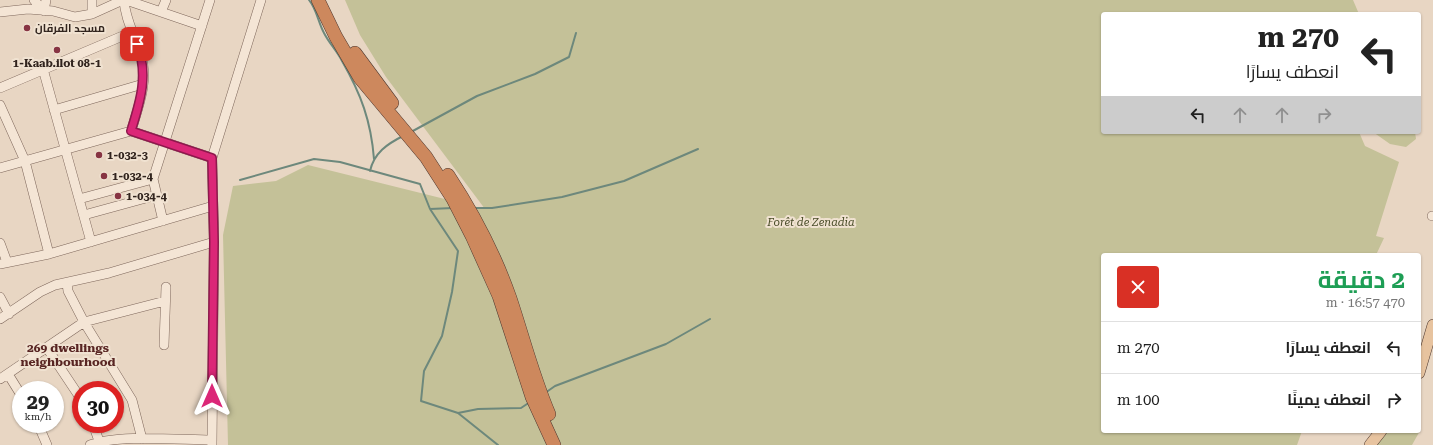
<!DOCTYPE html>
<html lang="ar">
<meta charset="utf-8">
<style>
body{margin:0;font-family:"Roboto Serif",Cairo,serif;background:#f6f6f6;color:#222;direction:rtl;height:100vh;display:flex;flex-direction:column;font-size:15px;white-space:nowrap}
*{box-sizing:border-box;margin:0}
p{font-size:13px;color:#767676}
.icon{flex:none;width:22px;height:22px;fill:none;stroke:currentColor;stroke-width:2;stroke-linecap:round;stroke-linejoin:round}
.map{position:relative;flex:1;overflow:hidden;direction:ltr}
.drawer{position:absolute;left:1101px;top:253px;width:320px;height:180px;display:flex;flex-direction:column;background:#fff;border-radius:4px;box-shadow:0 1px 3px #0004;direction:rtl}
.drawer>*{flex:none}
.top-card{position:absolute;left:1101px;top:12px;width:320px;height:122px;border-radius:4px;box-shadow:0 1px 3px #0004;direction:rtl;background:#fff;color:#222;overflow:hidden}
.speed{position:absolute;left:12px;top:381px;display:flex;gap:8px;font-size:20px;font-weight:700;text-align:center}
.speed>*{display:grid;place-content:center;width:52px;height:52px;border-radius:50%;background:#fff;box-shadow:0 1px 3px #0004;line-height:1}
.speed small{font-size:10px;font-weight:400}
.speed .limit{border:6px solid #d22;background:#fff;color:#111}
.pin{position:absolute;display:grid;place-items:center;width:34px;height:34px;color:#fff;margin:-17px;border-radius:8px;box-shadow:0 2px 6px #0006}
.me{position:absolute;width:44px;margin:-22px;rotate:0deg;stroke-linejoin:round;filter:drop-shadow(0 0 3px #0008)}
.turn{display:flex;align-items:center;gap:14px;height:84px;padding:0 16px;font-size:18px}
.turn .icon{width:52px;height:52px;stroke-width:2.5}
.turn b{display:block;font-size:28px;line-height:34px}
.lanes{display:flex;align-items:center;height:38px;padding:0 16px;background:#0003;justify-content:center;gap:20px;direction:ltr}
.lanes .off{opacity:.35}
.round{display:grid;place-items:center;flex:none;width:42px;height:42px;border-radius:4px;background:#f6f6f6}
.overview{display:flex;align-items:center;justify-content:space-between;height:68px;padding:0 16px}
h1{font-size:24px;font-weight:700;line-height:30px;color:#1e9e55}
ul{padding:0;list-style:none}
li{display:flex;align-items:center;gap:12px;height:52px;padding:0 16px;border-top:1px solid #e0e0e0}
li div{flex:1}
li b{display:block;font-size:15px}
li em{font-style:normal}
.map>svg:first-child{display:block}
.green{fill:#c4c198}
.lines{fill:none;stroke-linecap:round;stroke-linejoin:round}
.stream{stroke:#6d887c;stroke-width:2}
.minor-casing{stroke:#7f685c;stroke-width:10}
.major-casing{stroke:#4e3830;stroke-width:12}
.highway-casing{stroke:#4e3830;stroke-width:14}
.minor{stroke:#f4e5d5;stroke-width:9}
.major{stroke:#e7c39f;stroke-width:11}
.highway{stroke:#cd885d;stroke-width:13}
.route-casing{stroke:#8e194d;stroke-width:10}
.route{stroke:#db2777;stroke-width:7}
.poi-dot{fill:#873443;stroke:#f0e2d1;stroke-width:1.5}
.labels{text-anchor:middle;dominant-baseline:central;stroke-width:4;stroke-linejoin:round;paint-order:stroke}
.poi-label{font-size:11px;font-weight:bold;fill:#31241e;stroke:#f0e2d1;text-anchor:start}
.park-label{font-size:11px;font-style:italic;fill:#484b27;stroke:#f0e2d1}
.neighbourhood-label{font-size:12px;font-weight:bold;fill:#582523;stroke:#f0e2d1}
</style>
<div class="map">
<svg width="1433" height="445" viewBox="0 0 1433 445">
<rect width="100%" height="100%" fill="#e8d6c3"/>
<!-- green -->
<path class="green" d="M 345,0 L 1353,0 L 1359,14 L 1103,14 L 1103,132 L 1359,132 L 1365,146 L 1399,162 L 1376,236 L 1384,238 L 1376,255 L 1103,255 L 1103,431 L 1302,431 L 1297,445 L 228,445 L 223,235 L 233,186 L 276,181 L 308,165 L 485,209 L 386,77 L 360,35 Z
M 1373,132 L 1415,132 L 1416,139 L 1406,147 L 1390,144 Z
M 1419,428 L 1421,429 L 1412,445 L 1377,445 L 1387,431 L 1419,431 Z"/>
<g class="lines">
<!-- stream -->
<path class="stream" d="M 309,0 C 317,10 318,22 324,33 C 329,43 337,51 342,61 C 361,94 371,121 374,159
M 411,132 L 477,96 L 535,74 L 569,57 L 576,33
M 370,171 C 374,153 387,144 403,136
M 240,180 L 314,159 L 340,162 L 420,184 L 430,209 L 458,251 L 452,292 L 442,336 L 424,371 L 421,401 L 458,413 L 498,445
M 473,208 L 492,208 L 562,197 L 624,181 L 698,149
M 430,209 L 453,208
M 545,393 L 555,386 L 666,344 L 710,319
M 458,413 L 478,409 L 521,408 L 530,402"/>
<defs>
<path id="minor" d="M 34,0 L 44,11
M 124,0 C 125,20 136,37 141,56 C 149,81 138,108 131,131
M 126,0 L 202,26
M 44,11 L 46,0
M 0,12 L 28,9 L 53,11 L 75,17 L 92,14 L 123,0
M 161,12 L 166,0
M 92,14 L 92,0
M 43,69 L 91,242
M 0,88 L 132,32
M 0,105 L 25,161 L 49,254
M 54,110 L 143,84
M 0,168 L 131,131 L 212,158
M 79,199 L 153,179
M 84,215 L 157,195
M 1432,216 L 1433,216
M 163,221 L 153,179 L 210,0
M 0,243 L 7,262
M 0,264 L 49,254 L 213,206
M 67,283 L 68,291 L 84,322 L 132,400 L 142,439
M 0,297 L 9,314
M 0,319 L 40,292 L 55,285 L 109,273 L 214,242
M 164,345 L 166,287
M 47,348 L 81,399
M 8,374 L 21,395
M 0,379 L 84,322 L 165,301
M 38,424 L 47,445
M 93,424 L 99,441
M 90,445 C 117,434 181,440 212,440
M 212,445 L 214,242 L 212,158 L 261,0"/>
<path id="major" d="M 1419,373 L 1433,325
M 1370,445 L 1381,431"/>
<path id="highway" d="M 318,0 L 336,37 L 360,78 L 426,157 L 453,199 L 472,236 L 499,296 L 532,397 L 554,445
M 355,53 L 392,103
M 448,175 C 473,213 495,255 510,298 C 523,337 533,377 549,414"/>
</defs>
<!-- minor casing -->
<use href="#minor" class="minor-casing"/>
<!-- major casing -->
<use href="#major" class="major-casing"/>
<!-- highway casing -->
<use href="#highway" class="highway-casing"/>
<!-- minor -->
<use href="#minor" class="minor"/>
<!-- major -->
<use href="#major" class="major"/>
<!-- highway -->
<use href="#highway" class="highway"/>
</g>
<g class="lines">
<defs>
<path id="route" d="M 137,44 C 149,75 140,102 131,131 L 212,158 L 214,242 L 212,396"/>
</defs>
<!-- route casing -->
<use href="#route" class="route-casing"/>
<!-- route -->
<use href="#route" class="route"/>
</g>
<!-- markers -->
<g class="poi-dot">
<circle cx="27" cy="28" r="4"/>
<circle cx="57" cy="50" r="4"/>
<circle cx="99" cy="155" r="4"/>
<circle cx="104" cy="176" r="4"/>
<circle cx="118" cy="196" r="4"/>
</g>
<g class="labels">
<!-- poi labels -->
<g class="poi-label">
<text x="35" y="28">مسجد الفرقان</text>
<text x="57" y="63" text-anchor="middle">1-Kaab.ilot 08-1</text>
<text x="107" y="155">1-032-3</text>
<text x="112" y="176">1-032-4</text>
<text x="126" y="196">1-034-4</text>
</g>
<!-- park labels -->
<g class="park-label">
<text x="811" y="222">Forêt de Zenadia</text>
</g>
<!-- neighbourhood labels -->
<g class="neighbourhood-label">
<text x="68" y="348">269 dwellings<tspan x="68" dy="14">neighbourhood</tspan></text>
</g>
</g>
</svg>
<div class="speed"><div>29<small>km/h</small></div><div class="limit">30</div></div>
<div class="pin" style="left:137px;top:44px;background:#d93025"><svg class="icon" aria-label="arrive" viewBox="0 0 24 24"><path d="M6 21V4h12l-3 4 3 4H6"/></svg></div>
<svg class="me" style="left:212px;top:396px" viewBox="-20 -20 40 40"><path d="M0-17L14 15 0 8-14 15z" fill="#db2777" stroke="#fff" stroke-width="4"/></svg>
<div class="top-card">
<div class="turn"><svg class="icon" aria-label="left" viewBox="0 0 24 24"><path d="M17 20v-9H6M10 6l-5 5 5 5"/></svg><div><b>270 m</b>انعطف يسارًا</div></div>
<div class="lanes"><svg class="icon" aria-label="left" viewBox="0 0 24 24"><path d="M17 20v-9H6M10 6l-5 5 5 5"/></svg><svg class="icon off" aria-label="ahead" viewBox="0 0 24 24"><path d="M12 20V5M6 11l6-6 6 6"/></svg><svg class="icon off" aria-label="ahead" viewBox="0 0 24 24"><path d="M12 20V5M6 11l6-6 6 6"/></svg><svg class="icon off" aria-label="right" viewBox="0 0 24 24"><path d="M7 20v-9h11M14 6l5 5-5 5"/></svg></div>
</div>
<section class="drawer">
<div class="overview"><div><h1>2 دقيقة</h1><p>470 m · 16:57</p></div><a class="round" style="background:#d93025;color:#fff"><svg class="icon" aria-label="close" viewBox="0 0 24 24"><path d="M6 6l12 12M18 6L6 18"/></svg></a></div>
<ul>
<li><svg class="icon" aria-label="left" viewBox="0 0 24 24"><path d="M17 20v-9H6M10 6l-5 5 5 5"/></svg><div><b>انعطف يسارًا</b></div><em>270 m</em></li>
<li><svg class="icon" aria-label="right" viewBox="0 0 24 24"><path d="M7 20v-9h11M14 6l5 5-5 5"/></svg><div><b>انعطف يمينًا</b></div><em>100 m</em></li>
</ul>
</section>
</div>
